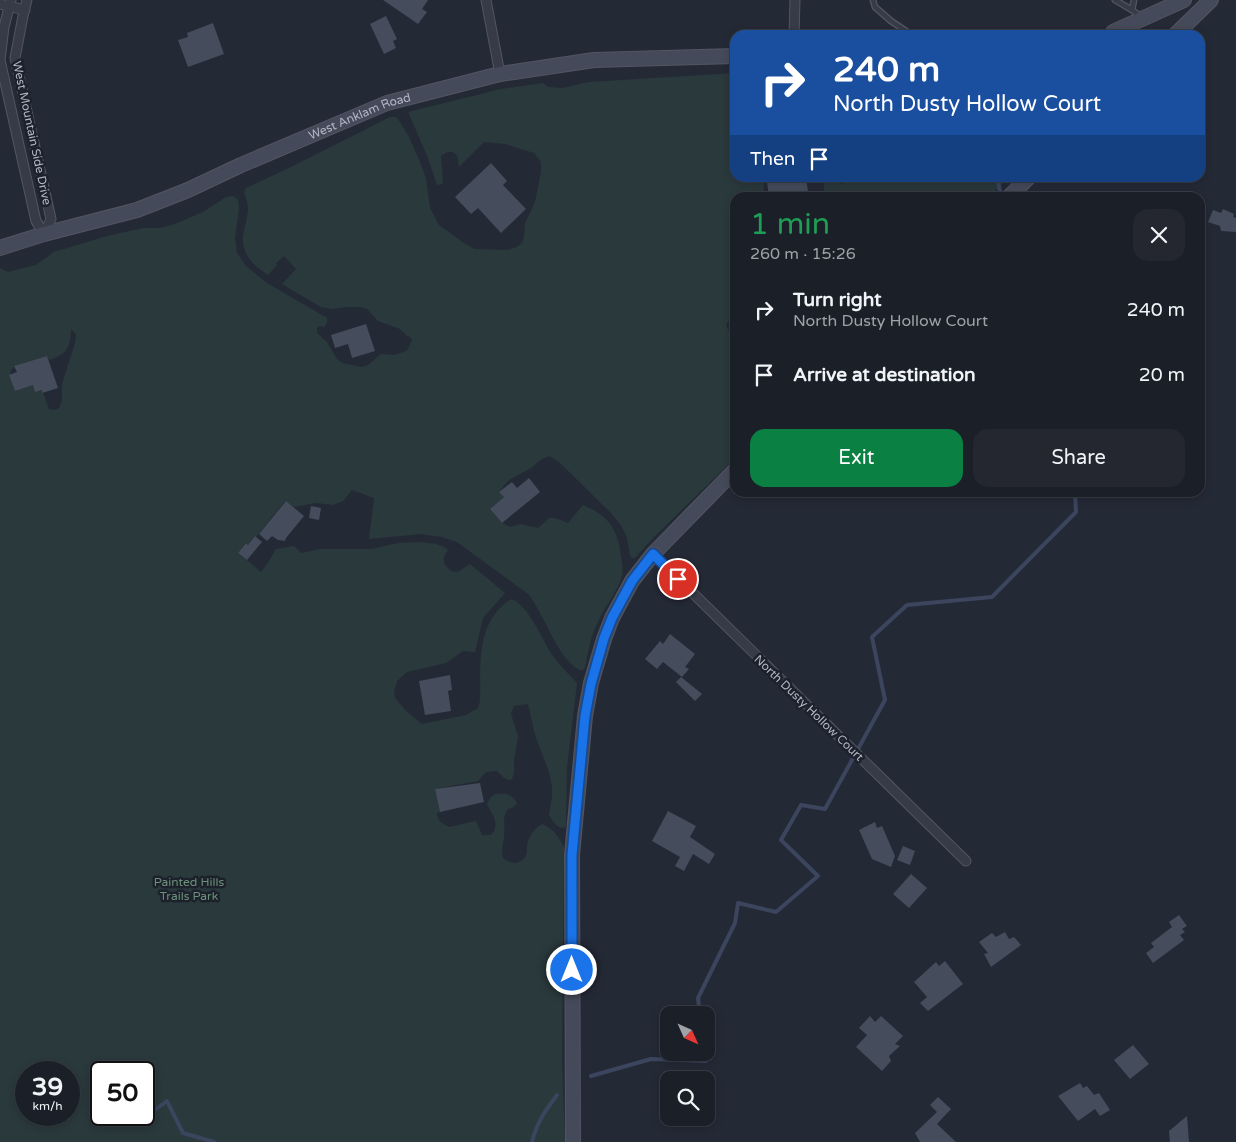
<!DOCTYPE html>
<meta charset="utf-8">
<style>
body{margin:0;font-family:"Varela Round",sans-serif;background:#242730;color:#f1f3f6;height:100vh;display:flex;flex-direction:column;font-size:19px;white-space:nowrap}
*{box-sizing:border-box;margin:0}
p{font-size:16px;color:#a0a2a8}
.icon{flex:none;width:28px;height:28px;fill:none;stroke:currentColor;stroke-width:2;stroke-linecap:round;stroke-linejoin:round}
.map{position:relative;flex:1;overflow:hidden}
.details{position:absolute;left:730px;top:192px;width:475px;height:305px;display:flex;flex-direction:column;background:#1b1f28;border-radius:15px;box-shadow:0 2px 8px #0003,0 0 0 1px #393d45}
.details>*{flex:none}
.top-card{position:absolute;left:730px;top:30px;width:475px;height:152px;border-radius:15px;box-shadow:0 2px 8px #0003,0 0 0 1px #393d45;background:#1a4fa0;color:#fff;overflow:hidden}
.needle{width:32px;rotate:135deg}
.fabs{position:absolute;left:660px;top:1006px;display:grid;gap:10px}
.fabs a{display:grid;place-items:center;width:55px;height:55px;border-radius:10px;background:#1b1f28;box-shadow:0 2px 8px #0003,0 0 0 1px #393d45;font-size:25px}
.speed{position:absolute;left:15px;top:1061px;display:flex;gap:10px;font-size:25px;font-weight:700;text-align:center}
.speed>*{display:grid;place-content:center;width:65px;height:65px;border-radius:50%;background:#1b1f28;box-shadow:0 2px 8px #0003,0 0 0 1px #393d45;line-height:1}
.speed small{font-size:12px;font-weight:400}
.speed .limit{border:2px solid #111;border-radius:8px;background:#fff;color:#111}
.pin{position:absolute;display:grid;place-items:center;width:42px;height:42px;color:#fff;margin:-21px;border:2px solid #fff;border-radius:50%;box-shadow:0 1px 5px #0007}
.me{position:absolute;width:55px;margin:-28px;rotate:0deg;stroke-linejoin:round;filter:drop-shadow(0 0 4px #0008)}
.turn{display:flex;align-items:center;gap:18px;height:105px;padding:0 20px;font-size:22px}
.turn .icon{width:65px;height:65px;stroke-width:2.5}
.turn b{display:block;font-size:35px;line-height:42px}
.then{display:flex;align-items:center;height:48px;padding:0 20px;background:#0003;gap:10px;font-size:19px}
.round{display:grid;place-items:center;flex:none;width:52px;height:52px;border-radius:15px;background:#242730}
.summary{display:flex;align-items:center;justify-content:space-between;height:85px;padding:0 20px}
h1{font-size:30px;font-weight:600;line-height:38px;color:#1e9e55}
.button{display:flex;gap:10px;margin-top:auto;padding:10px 20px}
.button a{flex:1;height:58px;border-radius:15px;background:#0b8043;color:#fff;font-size:20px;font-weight:600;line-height:58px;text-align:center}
.button a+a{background:#242730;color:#f1f3f6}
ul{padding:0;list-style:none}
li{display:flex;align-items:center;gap:15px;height:65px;padding:0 20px}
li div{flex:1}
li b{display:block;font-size:19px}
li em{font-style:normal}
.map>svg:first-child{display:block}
.green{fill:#2a393c;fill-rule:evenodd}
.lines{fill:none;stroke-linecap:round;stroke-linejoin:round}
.stream{stroke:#3b455e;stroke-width:4}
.building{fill:#454c5b}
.service-casing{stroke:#525662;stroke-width:7}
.minor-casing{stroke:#525662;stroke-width:11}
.secondary-casing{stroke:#525662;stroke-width:16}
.service{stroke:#373b47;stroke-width:4.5}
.minor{stroke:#373b47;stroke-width:9}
.secondary{stroke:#454a5a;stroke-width:14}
.route-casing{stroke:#114b97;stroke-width:12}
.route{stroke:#1a73e8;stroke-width:9}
.labels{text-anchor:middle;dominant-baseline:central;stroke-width:5;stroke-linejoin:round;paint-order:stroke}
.street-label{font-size:12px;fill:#b2b6c3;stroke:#1c212c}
.park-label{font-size:12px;fill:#6c917a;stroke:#1c212c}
</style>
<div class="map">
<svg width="1236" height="1142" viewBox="0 0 1236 1142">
<rect width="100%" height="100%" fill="#242936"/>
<!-- green -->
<path class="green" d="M 735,73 L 735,178 L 767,178 C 762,185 763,190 767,197 L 735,198 L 735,301 L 734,303 L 735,312 L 726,325 L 730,334 L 735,337 L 735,458 L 653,538 L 634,559 L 630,556 L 627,538 L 622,527 L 612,514 L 559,462 L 549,456 L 542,459 L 531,468 L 511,479 L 506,483 L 499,492 L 504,497 L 490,509 L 502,523 L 511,527 L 520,524 L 538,528 L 545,522 L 549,518 C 555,517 562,521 568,523 L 583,505 C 608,515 618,529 621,556 C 622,564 624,572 621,579 C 616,594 605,606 599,620 C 591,634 588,652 585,668 L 582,671 C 558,662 545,614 528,594 L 457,542 L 442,537 L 421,534 L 369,539 L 374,498 L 352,490 L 343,501 L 333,505 L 316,503 L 294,507 L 285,501 L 256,537 L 255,536 L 248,545 L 245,543 L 238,553 L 261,572 L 269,561 L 276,549 L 294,546 L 301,553 L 321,549 L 372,549 L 398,543 L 421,542 L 436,544 L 444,547 L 448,550 C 447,551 444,555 444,557 C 442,563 449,572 456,572 C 460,572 466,566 470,564 L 505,593 L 483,618 L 475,652 L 463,651 L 446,663 L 407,672 L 397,681 L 394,692 L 395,698 L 406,711 L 422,724 L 466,715 L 478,708 L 480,701 C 481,669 476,633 500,608 C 504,604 507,601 512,599 C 528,606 542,638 551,653 C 558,664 568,673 577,683 L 567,768 L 566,825 L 565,828 C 557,829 553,821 549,815 C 550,806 553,798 552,788 C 550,770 542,754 536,738 C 533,728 531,717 529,707 L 527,704 L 514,706 L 511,714 L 518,736 L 514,761 L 514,773 L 512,779 L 509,780 L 503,777 L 497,771 L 486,772 L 478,781 L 435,789 L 440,812 L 437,813 C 437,821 443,824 449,827 L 476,821 L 482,835 L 491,835 C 501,824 492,815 487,804 C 488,802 490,798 491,797 C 499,790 514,794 517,804 L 512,808 L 508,809 C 501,820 506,825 504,837 C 503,845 501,849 503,858 C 509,862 514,865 521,861 C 525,858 525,859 526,855 C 528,849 526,853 527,847 C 528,838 534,828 542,824 C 553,828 559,837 564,847 L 562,1059 L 565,1142 L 0,1142 L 0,268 L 8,272 L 36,265 L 54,252 L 107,236 L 143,228 L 160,228 L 175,224 L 203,212 L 226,197 L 232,196 L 235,197 L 238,200 L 239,208 L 235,238 L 237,253 L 246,266 L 267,283 L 327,318 L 327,323 L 324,327 L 320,326 L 317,328 L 317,333 L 327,342 L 337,359 L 342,363 L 362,367 L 368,365 L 381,354 L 394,355 L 406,351 L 408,349 L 412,340 L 411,338 L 406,335 L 400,329 L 378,321 L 367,309 L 359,307 L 346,307 L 332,309 L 321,307 L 282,284 L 296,269 L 284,256 L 276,263 L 277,265 L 268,275 C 263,271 256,267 252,262 C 235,242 247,229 248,209 C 248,203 246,198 244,193 L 246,188 L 291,167 L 390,117 L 395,117 L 398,119 L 409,137 L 420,162 L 426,178 L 430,208 L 439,225 L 461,241 L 474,249 L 508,250 L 517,247 L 522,243 L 524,237 L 525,223 L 535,202 L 541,172 L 541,162 L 534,153 L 505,144 L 484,142 L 459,167 L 457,155 C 451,150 447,151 441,156 L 443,180 L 442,184 L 438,185 L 436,182 L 428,158 L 408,112 L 501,89 L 543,83 L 548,87 L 563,88 L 589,82 ZM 71,329 L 76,334 L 75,343 L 62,384 L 62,401 L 59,408 L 55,410 L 49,409 L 42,390 L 36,392 L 33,385 L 15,391 C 12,382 6,373 15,366 L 47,356 L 49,360 C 66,355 71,347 71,329 ZM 26,1072 L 69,1072 L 69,1115 L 26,1115 ZM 101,1072 L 144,1072 L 144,1115 L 101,1115 Z
M 823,178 L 839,178 L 841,184 L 853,180 L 853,178 L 1008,178 L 988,198 L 825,197 Z"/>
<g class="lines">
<!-- stream -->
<path class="stream" d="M 997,178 L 1000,191
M 700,1015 L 698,998 L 735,923 L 738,903 L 776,912 L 818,876 L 781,840 L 801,805 L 825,809 L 885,700 L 872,637 L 907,605 L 992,597 L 1076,512 L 1075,492
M 591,1076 L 651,1059 L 706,1061 L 705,1052
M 99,1100 L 101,1101
M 137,1115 L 144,1118 L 167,1101 L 183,1133 L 214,1142
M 532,1142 C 537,1122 545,1111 557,1095"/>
</g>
<!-- building -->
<path class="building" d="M 383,0 L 428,0 L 422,9 L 427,12 L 418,24 Z
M 386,16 L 397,39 L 393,41 L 396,48 L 384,54 L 370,24 Z
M 213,23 L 224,54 L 188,67 L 178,40 L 188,37 L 187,33 Z
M 491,163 L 507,181 L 503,185 L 526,209 L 501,233 L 478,208 L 471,214 L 455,197 Z
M 790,178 L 806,178 L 809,198 L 769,198 L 767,181 Z
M 1223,209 L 1234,214 L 1233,217 L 1236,218 L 1236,232 L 1221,231 L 1220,226 L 1208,222 L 1213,210 L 1221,213 Z
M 366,324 L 375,351 L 352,358 L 348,344 L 335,348 L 331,335 Z
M 47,356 L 58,388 L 42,393 L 42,390 L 35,392 L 33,385 L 15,391 L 9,375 L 17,372 L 14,366 Z
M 529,478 L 540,492 L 502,523 L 490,509 L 504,497 L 499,492 L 512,482 L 517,488 Z
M 286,501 L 304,516 L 286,538 L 285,541 L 278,540 L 272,536 L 267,541 L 259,534 Z
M 311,506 L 321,508 L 319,520 L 309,518 Z
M 255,536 L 262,542 L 247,560 L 238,553 L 246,543 L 248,545 Z
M 670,634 L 695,654 L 685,667 L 689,669 L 682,677 L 663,662 L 657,669 L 645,659 L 660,641 L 663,644 Z
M 450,675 L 452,690 L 448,691 L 451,711 L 425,715 L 419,681 Z
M 681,677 L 702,694 L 695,701 L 676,682 Z
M 480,783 L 484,802 L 440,812 L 435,789 Z
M 668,811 L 696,826 L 690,837 L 715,854 L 709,864 L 693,854 L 684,871 L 675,866 L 680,857 L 652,841 Z
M 875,822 L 877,828 L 882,826 L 895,856 L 891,867 L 872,859 L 859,830 Z
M 903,846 L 915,851 L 910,865 L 897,860 Z
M 911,874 L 927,888 L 909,908 L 893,894 Z
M 1179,915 L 1187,926 L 1182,929 L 1185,932 L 1180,935 L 1184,940 L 1153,963 L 1146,953 L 1154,947 L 1151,943 L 1172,927 L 1169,922 Z
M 1005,932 L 1009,939 L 1014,937 L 1021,945 L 991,967 L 984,954 L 988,953 L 979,942 L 992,933 L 996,937 Z
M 945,961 L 963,984 L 928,1011 L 920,1003 L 927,997 L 914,982 L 936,962 L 939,966 Z
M 870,1016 L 875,1022 L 881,1016 L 903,1036 L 895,1044 L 900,1046 L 889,1056 L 891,1061 L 882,1071 L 856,1047 L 867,1035 L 859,1028 Z
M 1133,1045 L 1149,1064 L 1130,1079 L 1114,1060 Z
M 1080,1083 L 1083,1088 L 1087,1086 L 1094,1095 L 1099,1093 L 1110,1110 L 1100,1116 L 1095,1109 L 1078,1121 L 1058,1096 Z
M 938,1097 L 951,1109 L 937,1124 L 956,1142 L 920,1142 L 915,1133 L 937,1112 L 930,1105 Z
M 1187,1116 L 1189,1142 L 1170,1142 L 1169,1131 Z"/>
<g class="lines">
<defs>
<path id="service" d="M 873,0 L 875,7 L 891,21 L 912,35
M 1115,0 L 1132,10 L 1140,16
M 1132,10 L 1134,0"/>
<path id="minor" d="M 11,0 L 4,27 L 0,60 L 36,221 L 44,234
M 27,0 L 23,16 L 15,58 L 51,219 L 44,234
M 486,0 L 500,74
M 0,4 L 25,10
M 794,35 L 795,0
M 653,554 L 966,861"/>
<g id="secondary">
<path d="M 1113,32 L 1184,0"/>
<path d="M 1175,35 L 1211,0"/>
<path d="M 1008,198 L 1028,178"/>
<path id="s1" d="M 0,248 L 44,234 L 137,210 L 188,190 L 241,165 L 387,103 L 500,74 L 594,60 L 735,56"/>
<path d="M 573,1142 L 572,855 L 585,716 L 591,683 L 604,639 L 612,618 L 632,581 L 653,554 L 735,470"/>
</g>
</defs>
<!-- service casing -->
<use href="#service" class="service-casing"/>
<!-- minor casing -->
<use href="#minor" class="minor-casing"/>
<!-- secondary casing -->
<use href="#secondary" class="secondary-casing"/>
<!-- service -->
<use href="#service" class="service"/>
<!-- minor -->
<use href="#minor" class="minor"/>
<!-- secondary -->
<use href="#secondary" class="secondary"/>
</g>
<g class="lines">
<defs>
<path id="route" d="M 572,970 L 572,855 L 585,716 L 591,684 L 604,638 L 612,618 L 632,581 L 653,554 L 678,579"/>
</defs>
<!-- route casing -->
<use href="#route" class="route-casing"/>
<!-- route -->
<use href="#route" class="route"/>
</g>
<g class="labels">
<!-- street labels -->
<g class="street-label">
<text stroke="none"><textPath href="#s1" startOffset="384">West Anklam Road</textPath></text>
<text transform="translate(32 133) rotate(78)">West Mountain Side Drive</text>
<text transform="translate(809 708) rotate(44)">North Dusty Hollow Court</text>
</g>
<!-- park labels -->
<g class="park-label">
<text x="189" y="882">Painted Hills<tspan x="189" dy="14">Trails Park</tspan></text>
</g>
</g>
</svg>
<div class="fabs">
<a><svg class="needle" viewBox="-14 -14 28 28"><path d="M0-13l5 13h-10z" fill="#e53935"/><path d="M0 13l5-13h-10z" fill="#a0a2a8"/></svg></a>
<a><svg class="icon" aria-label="search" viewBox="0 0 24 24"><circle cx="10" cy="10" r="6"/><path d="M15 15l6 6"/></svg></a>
</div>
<div class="speed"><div>39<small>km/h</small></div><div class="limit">50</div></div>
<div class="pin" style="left:678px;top:579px;background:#d93025"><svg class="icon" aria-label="arrive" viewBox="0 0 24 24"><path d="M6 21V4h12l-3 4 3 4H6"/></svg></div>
<svg class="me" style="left:572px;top:970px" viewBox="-20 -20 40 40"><circle r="17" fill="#1a73e8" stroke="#fff" stroke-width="3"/><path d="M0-11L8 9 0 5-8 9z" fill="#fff"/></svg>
<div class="top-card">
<div class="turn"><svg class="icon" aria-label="right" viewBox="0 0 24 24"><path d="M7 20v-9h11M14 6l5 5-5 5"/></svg><div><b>240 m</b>North Dusty Hollow Court</div></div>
<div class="then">Then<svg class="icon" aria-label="arrive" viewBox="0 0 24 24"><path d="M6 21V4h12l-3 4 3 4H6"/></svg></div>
</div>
<section class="details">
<div class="summary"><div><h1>1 min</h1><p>260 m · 15:26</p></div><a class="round"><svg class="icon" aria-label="close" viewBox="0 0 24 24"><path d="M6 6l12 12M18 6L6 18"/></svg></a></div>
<ul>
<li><svg class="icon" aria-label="right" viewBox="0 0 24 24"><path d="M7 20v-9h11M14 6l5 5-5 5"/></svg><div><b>Turn right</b><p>North Dusty Hollow Court</p></div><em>240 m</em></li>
<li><svg class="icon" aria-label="arrive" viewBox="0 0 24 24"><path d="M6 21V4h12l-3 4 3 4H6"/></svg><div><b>Arrive at destination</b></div><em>20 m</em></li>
</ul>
<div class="button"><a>Exit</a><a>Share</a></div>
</section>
</div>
